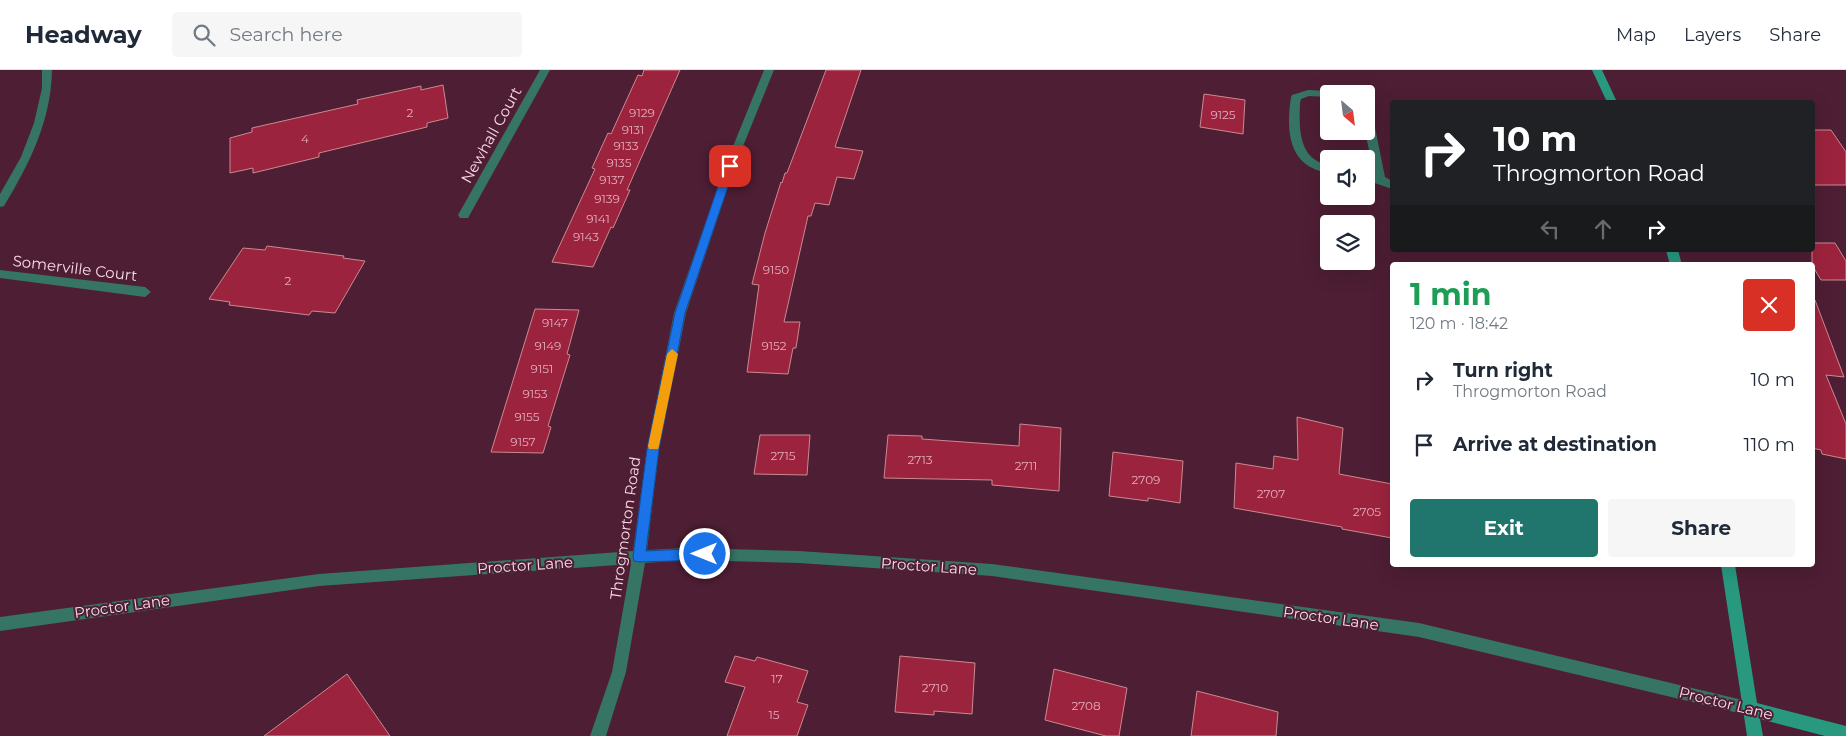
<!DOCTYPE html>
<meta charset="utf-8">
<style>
body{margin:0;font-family:Montserrat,sans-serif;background:#f6f6f7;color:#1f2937;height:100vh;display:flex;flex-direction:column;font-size:19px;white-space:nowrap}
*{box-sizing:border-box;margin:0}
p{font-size:16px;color:#747a83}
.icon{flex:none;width:28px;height:28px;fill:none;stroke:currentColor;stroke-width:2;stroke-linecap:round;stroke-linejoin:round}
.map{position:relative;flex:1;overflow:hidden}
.sheet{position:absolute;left:1390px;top:192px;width:425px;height:305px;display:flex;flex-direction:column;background:#fff;border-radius:5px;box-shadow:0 5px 20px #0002}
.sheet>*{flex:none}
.banner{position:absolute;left:1390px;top:30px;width:425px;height:152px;border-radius:5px;box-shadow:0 5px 20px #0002;background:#202124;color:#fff;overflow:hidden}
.needle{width:32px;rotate:152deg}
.buttons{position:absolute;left:1320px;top:15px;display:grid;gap:10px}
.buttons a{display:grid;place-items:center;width:55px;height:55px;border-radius:5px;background:#fff;box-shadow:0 5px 20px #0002;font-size:25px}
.pin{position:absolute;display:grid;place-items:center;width:42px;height:42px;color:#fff;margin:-21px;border-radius:10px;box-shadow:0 2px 8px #0006}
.me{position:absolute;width:55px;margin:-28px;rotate:270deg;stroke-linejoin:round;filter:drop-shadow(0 0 4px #0008)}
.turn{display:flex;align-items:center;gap:18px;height:105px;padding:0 20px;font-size:22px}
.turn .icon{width:65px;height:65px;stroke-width:2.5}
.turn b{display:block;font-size:35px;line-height:42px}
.lanes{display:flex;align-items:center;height:48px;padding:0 20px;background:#0003;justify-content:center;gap:25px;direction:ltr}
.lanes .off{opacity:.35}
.round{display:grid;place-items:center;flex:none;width:52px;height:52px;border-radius:5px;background:#f6f6f7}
.overview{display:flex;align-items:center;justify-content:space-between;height:85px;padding:0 20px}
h1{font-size:30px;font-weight:700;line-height:38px;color:#1e9e55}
.action{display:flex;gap:10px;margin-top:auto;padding:10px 20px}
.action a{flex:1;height:58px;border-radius:5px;background:#20766d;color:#fff;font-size:20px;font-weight:700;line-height:58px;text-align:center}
.action a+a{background:#f6f6f7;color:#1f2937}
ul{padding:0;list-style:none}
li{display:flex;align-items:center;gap:15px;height:65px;padding:0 20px}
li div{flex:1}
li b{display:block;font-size:19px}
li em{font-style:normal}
header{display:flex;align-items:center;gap:30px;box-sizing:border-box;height:70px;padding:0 25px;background:#fff;border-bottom:1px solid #e0e1e3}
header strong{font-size:24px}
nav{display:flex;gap:28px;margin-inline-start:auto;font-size:18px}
.search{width:350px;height:45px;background:#f6f6f7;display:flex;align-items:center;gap:12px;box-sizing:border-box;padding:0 18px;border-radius:5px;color:#747a83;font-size:19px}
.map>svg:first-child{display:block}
.building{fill:#9c233e;stroke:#ca8a90}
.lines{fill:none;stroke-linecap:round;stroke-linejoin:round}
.lane{fill:#367463;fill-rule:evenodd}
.street{fill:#367463;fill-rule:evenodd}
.secondary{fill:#28997f;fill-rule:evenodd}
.route{fill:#1a73e8;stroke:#114b97}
.slow{fill:#f59e0b}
.labels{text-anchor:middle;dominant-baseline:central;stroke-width:4;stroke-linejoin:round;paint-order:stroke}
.number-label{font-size:12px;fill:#e3acbc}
.street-label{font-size:15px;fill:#fbdae6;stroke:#4e1e34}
</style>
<header>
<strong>Headway</strong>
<div class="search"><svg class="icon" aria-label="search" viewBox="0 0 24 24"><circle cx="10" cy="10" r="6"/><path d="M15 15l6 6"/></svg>Search here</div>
<nav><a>Map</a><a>Layers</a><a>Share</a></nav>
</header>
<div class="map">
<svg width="1846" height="666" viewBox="0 0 1846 666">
<rect width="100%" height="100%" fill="#4e1e34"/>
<!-- building -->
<path class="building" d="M 644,0 L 680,0 L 627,120 L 630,120 L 613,158 L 611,157 L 593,197 L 552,192 L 595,99 L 592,98 L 608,63 L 611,64 L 638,5 L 642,6 Z
M 826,0 L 861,0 L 835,77 L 863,81 L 854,109 L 837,107 L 829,135 L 815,133 L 811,146 L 808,146 L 784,252 L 800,252 L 796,278 L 793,278 L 788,304 L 747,302 L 759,215 L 752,214 L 765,163 L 781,112 L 782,113 L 785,103 L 787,103 Z
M 443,15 L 448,48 L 427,53 L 427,57 L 319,83 L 319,87 L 253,103 L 253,98 L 230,103 L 230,68 L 252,62 L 252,58 L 358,34 L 357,30 L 421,16 L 421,20 Z
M 1204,24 L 1245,30 L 1243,64 L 1200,57 Z
M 1812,60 L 1831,60 L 1846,82 L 1846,115 L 1812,115 Z
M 1812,173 L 1835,173 L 1846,191 L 1846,210 L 1821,210 L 1812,195 Z
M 267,176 L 344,186 L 343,188 L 365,191 L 335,243 L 312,241 L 309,245 L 229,235 L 230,232 L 209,229 L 243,178 L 265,180 Z
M 1812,230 L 1815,230 L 1844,307 L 1826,305 L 1846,354 L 1846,389 L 1822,384 L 1821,380 L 1812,378 Z
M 535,239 L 579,240 L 567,284 L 570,285 L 548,356 L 551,357 L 543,383 L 491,382 Z
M 1297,347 L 1343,358 L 1339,404 L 1392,414 L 1392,468 L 1342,459 L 1342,457 L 1234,438 L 1236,393 L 1273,399 L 1274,386 L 1298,390 Z
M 1020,354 L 1061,358 L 1059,421 L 992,415 L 992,410 L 884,408 L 888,365 L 922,366 L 922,369 L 1019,376 Z
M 760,365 L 810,365 L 807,405 L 754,404 Z
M 1113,382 L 1183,391 L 1180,433 L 1148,428 L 1148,431 L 1109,426 Z
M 735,586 L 755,591 L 757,587 L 808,601 L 797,632 L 808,635 L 797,666 L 727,666 L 745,617 L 725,612 Z
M 900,586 L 975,593 L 972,644 L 934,641 L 934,645 L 895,642 Z
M 1054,599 L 1127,618 L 1119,666 L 1106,666 L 1045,650 Z
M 347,604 L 390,666 L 264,666 Z
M 1197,621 L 1278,642 L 1276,666 L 1191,666 Z"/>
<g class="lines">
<!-- lane -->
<path class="lane" d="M 1308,20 L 1329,21 L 1334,24 L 1329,24 L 1329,27 L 1309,26 L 1301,29 L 1300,33 C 1299,58 1298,90 1329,95 L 1329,103 C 1288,97 1286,61 1291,27 L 1292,25 Z
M 1366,35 L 1371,38 L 1385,107 L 1392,111 L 1392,119 L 1366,110 L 1366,102 L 1374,104 L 1365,61 Z"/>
<!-- street -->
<path class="street" d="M 42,0 L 52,0 C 51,51 30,93 4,136 L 0,137 L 0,124 L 21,87 L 34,53 L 42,18 Z
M 540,0 L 550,0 L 468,148 L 460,148 L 458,145 Z
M 764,0 L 774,0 L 735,96 L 686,243 L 659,379 L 647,480 L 686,478 L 799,481 L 992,494 L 1419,553 L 1751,632 L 1756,634 L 1758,639 L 1756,644 L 1751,646 L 1419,567 L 992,506 L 799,493 L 686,490 L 645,493 L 626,602 L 606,666 L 590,666 L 612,602 L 631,494 L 319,516 L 0,561 L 0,547 L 319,504 L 633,481 L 647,379 L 674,243 L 725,96 Z
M 0,200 L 145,217 L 151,222 L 145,227 L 0,208 Z"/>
<!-- secondary -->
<path class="secondary" d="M 1592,0 L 1602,0 L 1617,32 L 1607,32 Z
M 1666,180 L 1678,180 L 1682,195 L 1670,195 Z
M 1721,495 L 1735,495 L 1757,633 L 1846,656 L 1846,666 L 1825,666 L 1760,649 L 1763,666 L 1747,666 Z"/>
</g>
<!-- route -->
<path class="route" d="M 730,93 L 735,96 L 685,243 L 659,379 L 646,481 L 705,478 L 710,480 L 711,484 L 710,488 L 705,490 L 639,492 L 634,491 L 633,487 L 647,379 L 675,243 L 725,96 Z"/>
<!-- slow -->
<path class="slow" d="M 672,279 L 678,284 L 659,376 L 658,379 L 649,379 L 648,376 L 667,284 Z"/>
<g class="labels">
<!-- number labels -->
<g class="number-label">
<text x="410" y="42">2</text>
<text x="642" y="42">9129</text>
<text x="1223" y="44">9125</text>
<text x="633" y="59">9131</text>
<text x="305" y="68">4</text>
<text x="626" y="75">9133</text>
<text x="619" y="92">9135</text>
<text x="612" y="109">9137</text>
<text x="607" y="128">9139</text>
<text x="598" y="148">9141</text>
<text x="586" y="166">9143</text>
<text x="776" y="199">9150</text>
<text x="288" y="210">2</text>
<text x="555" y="252">9147</text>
<text x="548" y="275">9149</text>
<text x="774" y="275">9152</text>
<text x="542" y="298">9151</text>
<text x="535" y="323">9153</text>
<text x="527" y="346">9155</text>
<text x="523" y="371">9157</text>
<text x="783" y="385">2715</text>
<text x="920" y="389">2713</text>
<text x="1026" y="395">2711</text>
<text x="1146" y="409">2709</text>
<text x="1271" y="423">2707</text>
<text x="1367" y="441">2705</text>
<text x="777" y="608">17</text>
<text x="935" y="617">2710</text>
<text x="1086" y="635">2708</text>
<text x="774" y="644">15</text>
</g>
<!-- street labels -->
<g class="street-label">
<text transform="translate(491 65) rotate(-61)">Newhall Court</text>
<text transform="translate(75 198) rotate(7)">Somerville Court</text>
<text transform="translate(625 458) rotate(-82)">Throgmorton Road</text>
<text transform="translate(525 495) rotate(-4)">Proctor Lane</text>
<text transform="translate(929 496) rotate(4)">Proctor Lane</text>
<text transform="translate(122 536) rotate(-8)">Proctor Lane</text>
<text transform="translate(1331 548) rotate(8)">Proctor Lane</text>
<text transform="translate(1726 633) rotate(14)">Proctor Lane</text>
</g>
</g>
</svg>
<div class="buttons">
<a><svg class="needle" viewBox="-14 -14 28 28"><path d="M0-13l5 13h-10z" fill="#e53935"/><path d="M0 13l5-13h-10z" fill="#747a83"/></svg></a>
<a><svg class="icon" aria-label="sound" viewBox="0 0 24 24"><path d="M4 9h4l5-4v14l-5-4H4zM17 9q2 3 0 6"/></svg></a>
<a><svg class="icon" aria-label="layers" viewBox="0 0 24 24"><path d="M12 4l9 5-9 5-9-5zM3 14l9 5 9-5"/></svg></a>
</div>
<div class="pin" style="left:730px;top:96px;background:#d93025"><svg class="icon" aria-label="arrive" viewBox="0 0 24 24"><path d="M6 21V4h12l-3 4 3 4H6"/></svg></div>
<svg class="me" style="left:705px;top:484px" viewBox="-20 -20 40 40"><circle r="17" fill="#1a73e8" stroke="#fff" stroke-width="3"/><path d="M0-11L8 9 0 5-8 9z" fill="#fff"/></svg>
<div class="banner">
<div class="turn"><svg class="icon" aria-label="right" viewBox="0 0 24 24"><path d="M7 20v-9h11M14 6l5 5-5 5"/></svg><div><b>10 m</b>Throgmorton Road</div></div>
<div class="lanes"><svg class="icon off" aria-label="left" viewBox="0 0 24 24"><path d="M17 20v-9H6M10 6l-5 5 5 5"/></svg><svg class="icon off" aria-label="ahead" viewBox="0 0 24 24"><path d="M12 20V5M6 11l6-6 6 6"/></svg><svg class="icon" aria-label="right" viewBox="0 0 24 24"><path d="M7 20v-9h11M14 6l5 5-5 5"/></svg></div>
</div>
<section class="sheet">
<div class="overview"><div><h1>1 min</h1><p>120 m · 18:42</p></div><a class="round" style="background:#d93025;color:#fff"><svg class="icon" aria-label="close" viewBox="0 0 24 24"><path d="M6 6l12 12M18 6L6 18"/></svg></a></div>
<ul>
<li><svg class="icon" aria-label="right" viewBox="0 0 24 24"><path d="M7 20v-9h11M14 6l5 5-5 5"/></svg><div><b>Turn right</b><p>Throgmorton Road</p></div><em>10 m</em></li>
<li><svg class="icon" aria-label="arrive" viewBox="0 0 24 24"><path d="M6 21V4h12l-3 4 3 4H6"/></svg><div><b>Arrive at destination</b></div><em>110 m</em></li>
</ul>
<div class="action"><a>Exit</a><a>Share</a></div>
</section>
</div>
